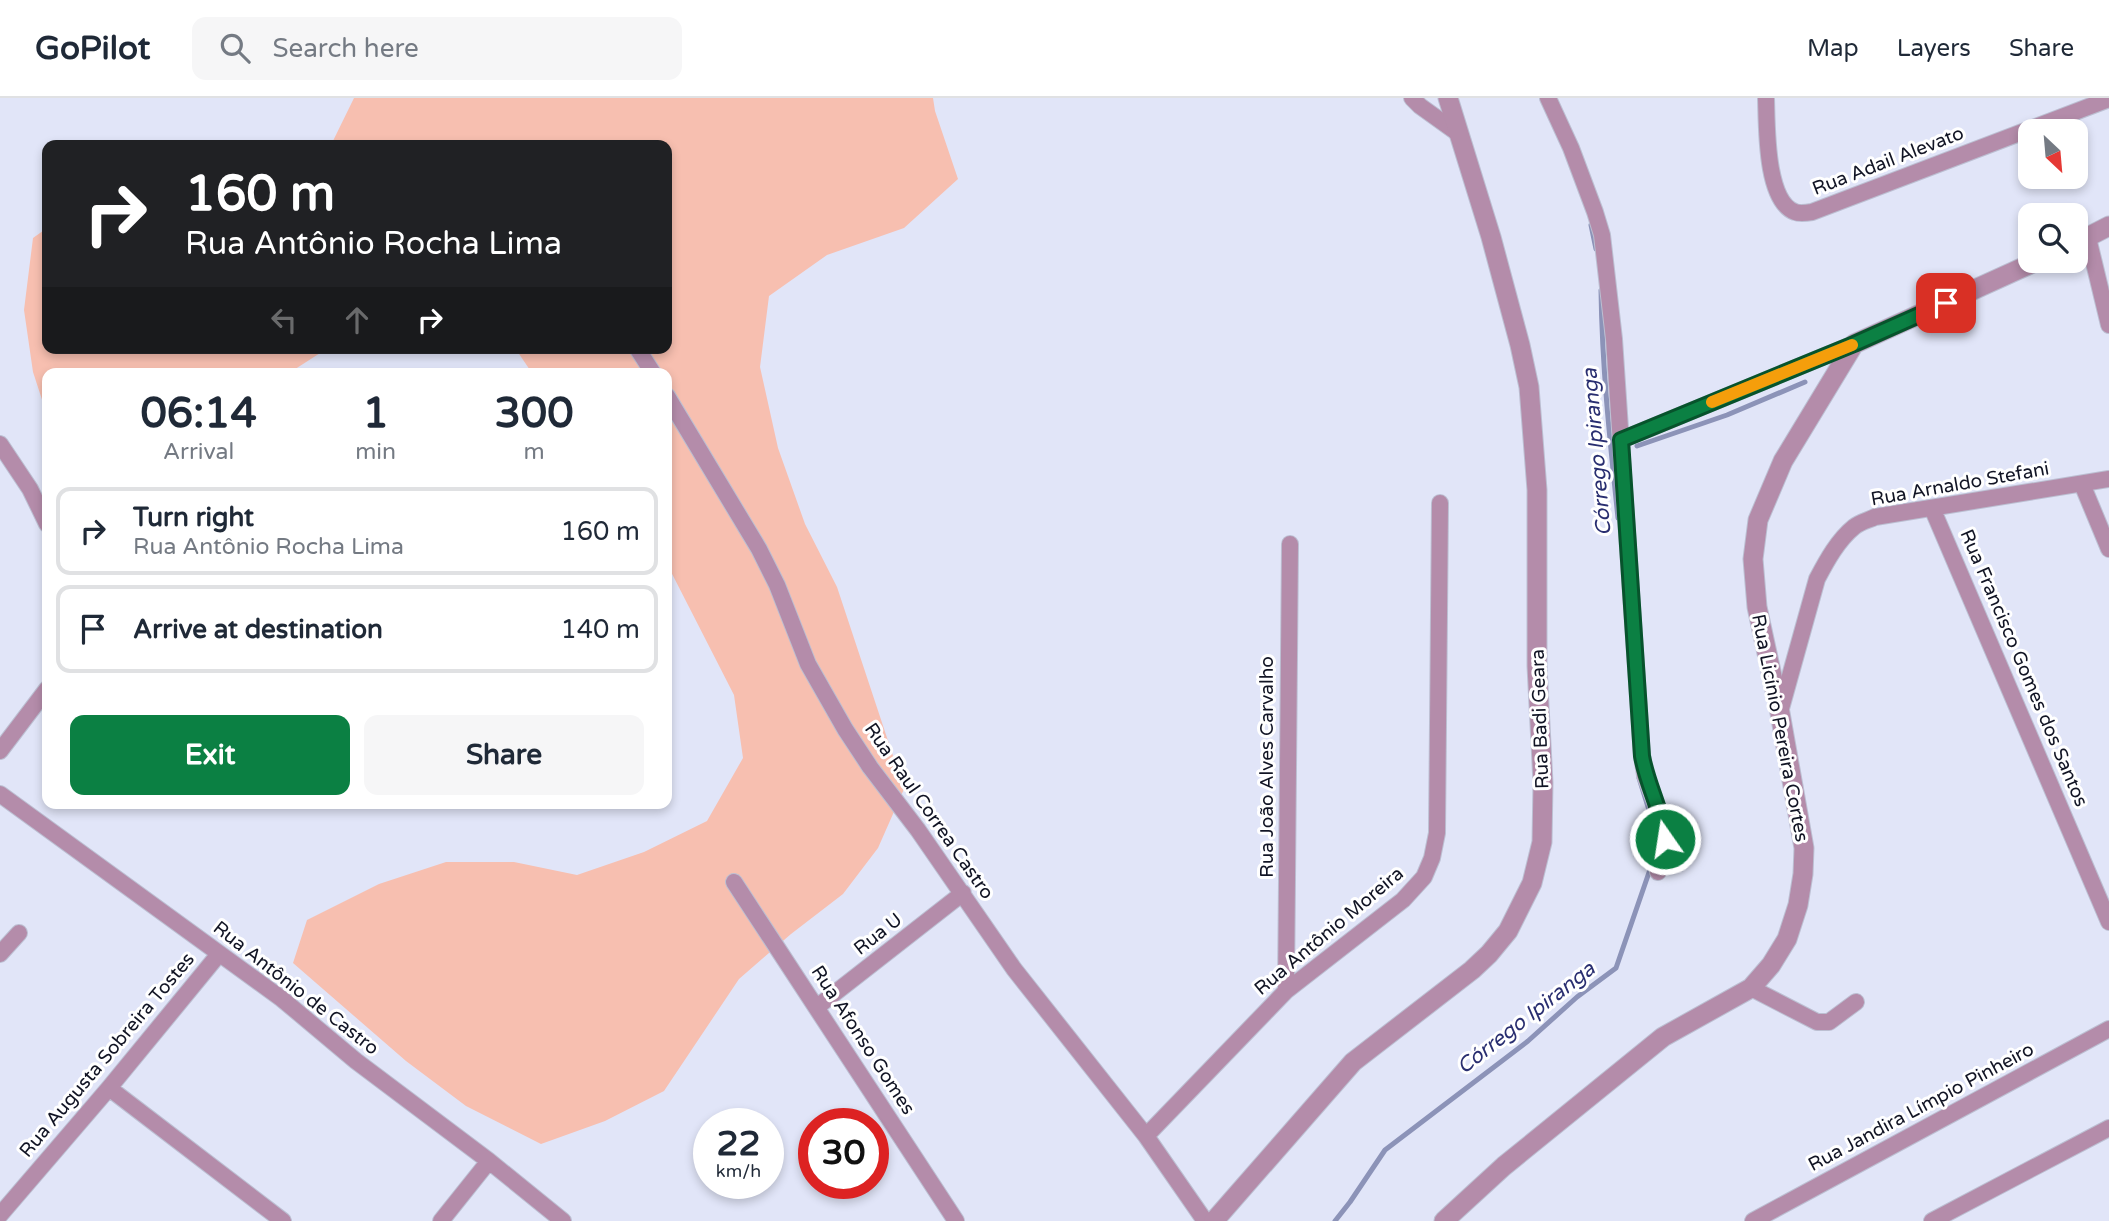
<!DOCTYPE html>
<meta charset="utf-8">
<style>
body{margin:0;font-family:"Varela Round",sans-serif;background:#f6f6f7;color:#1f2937;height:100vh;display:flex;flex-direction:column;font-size:26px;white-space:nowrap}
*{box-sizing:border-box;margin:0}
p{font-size:23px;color:#747a83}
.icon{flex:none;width:38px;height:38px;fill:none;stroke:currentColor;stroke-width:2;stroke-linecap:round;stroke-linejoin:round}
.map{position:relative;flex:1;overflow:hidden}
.panel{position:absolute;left:42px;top:270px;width:630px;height:441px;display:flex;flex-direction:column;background:#fff;border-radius:14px;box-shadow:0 4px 10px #0003}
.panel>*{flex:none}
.top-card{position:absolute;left:42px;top:42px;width:630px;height:214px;border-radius:14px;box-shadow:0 4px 10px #0003;background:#202124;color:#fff;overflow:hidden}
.needle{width:46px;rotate:154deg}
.buttons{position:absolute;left:2018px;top:21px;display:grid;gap:14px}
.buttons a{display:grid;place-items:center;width:70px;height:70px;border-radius:14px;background:#fff;box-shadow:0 4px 10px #0003;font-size:35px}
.speed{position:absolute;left:693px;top:1010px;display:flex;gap:14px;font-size:35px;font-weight:700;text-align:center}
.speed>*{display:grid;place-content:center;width:91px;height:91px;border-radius:50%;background:#fff;box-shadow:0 4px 10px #0003;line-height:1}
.speed small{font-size:18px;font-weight:400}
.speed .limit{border:10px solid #d22;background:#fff;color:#111}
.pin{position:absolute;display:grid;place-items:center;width:60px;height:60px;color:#fff;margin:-30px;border-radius:14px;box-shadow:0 4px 10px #0006}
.me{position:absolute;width:77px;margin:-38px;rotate:347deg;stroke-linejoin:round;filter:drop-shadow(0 0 5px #0008)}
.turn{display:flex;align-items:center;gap:24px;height:147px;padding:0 28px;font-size:32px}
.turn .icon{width:91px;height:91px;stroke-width:2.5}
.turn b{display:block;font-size:49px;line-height:60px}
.lanes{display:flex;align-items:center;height:66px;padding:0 28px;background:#0003;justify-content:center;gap:35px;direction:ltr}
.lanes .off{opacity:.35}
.eta{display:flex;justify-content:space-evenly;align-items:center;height:119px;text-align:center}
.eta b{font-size:42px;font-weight:800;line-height:49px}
.cta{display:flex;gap:14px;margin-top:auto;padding:14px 28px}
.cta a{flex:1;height:80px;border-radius:14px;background:#0b8043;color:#fff;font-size:28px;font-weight:800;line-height:80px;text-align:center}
.cta a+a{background:#f6f6f7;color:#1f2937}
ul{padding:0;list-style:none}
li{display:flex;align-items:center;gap:21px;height:88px;margin:0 14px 10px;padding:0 14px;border:4px solid #e0e1e3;border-radius:14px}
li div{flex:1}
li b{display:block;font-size:26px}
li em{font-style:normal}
header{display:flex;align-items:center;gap:42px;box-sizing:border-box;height:98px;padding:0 35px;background:#fff;border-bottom:2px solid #e0e1e3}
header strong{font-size:33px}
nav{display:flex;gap:38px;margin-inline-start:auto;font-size:24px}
.search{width:490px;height:63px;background:#f6f6f7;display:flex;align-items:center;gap:18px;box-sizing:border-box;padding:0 24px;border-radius:14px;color:#747a83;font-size:26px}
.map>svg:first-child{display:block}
.green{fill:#f7bfb0}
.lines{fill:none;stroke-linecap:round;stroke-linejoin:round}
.stream{stroke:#8c93b8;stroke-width:5}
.minor-casing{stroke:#bcbfd2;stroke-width:18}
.tertiary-casing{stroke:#bcbfd2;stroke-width:21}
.minor{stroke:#b48caa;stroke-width:16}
.tertiary{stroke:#b48caa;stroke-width:19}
.route-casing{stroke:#07532c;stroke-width:18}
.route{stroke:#0b8043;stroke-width:12}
.slow{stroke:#f59e0b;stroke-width:12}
.labels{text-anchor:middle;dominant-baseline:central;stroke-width:6;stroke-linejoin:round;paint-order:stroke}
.street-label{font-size:19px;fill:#111424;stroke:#fff}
.water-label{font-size:21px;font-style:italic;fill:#292e70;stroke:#fff}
</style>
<header>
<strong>GoPilot</strong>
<div class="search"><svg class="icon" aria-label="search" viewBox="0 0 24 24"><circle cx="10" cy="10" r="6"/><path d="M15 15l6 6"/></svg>Search here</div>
<nav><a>Map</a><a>Layers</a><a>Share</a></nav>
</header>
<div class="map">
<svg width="2109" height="1123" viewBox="0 0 2109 1123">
<rect width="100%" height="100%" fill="#e1e5f8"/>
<!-- green -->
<path class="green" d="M 354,0 L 933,0 L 935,13 L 958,81 L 904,130 L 827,157 L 769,198 L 760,269 L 778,350 L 805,426 L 837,489 L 904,691 L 878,750 L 843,796 L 791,836 L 739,881 L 664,993 L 605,1023 L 541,1046 L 466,1008 L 406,963 L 293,865 L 307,822 L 379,786 L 446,764 L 514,764 L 577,777 L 644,754 L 707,723 L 743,660 L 734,597 L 667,466 L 667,275 L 532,275 L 515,250 L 667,250 L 667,47 L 331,47 Z
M 47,130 L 47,250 L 328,250 L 289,275 L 47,275 L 47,317 L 33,274 L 24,212 L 33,140 Z"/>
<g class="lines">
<!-- stream -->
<path class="stream" d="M 1591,127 L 1596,151
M 1601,192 C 1602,269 1610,344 1618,420
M 1637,348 L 1727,317 L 1805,284
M 1639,680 L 1659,744
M 1335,1123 L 1350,1104 L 1385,1052 L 1528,943 L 1577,899 L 1616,870 L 1654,760"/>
<defs>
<path id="minor" d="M 1412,0 L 1420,8 L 1459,36
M 1548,0 L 1571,50 L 1595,114 L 1602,137 L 1614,241 L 1642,658 L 1645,677 L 1664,728 L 1665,741 L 1658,774
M 1766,0 C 1767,26 1765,103 1795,114 C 1800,116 1806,115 1812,114 L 2109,1
M 2088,140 L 2109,227
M 637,250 L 653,275
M 667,298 L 759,451 L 777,487 L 808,566 L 845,631 L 870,669 L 918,732 L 1014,871 L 1146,1038 L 1205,1123
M 1621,342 L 1854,246
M 0,346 L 30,391 L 47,426
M 2082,386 L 2109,451
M 1932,410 L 2109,824
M 1780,614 L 1817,481 C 1827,462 1838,442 1854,429 C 1860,424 1869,422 1875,419 L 2109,381
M 0,653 L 47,591
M 0,696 L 282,901 L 356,963 L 489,1063 L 563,1123
M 734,784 L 956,1123
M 0,856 L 19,835
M 1751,890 L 1817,924 L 1829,924 L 1856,904
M 1286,893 L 1290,446
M 817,909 L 963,795
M 109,990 L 283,1123
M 1146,1038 L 1286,893 L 1403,802 L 1424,779 L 1432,760 L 1437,735 L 1440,405
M 0,1117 L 109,990 L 219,856
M 441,1123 L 489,1063
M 1753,1123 L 2109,931
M 1932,1123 L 2109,1030"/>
<path id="tertiary" d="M 2076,145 L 2109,128
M 1214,1123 L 1353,964 L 1472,872 L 1489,856 L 1508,833 L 1532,785 L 1542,744 L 1543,685 L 1537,568 L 1537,392 L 1529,289 L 1520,247 L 1491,139 L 1448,0
M 1444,1123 L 1504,1068 L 1663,939 L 1751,890 L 1771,867 L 1787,841 L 1798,807 L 1803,776 L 1804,750 L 1780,615 L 1757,509 L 1753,461 L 1758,422 L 1783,363 L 1854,246 L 2037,163"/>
</defs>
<!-- minor casing -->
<use href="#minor" class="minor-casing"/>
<!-- tertiary casing -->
<use href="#tertiary" class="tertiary-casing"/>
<!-- minor -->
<use href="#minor" class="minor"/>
<!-- tertiary -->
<use href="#tertiary" class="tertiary"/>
</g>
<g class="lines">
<defs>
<path id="route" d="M 1665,741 C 1662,712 1647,687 1642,658 L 1621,342 L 1854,246 L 1946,205"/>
</defs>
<!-- route casing -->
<use href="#route" class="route-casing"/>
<!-- route -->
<use href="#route" class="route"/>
<!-- slow -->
<path class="slow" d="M 1712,304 L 1852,247"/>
</g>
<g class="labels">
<!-- street labels -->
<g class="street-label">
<text transform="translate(1888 63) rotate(-21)">Rua Adail Alevato</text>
<text transform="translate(1960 386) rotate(-10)">Rua Arnaldo Stefani</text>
<text transform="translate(2024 570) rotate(67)">Rua Francisco Gomes dos Santos</text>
<text transform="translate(1540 621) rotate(-92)">Rua Badi Geara</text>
<text transform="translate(1780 630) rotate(79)">Rua Licínio Pereira Cortes</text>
<text transform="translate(1267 669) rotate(-90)">Rua João Alves Carvalho</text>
<text transform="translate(929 713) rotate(55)">Rua Raul Correa Castro</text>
<text transform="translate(1329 833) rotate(-40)">Rua Antônio Moreira</text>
<text transform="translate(878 836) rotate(-38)">Rua U</text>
<text transform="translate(296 890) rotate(38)">Rua Antônio de Castro</text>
<text transform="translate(863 942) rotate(57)">Rua Afonso Gomes</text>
<text transform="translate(107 957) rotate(-50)">Rua Augusta Sobreira Tostes</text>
<text transform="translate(1921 1009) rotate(-28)">Rua Jandira Límpio Pinheiro</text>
</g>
<!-- water labels -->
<g class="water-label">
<text transform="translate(1597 354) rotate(-95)">Córrego Ipiranga</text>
<text transform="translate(1526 920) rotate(-38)">Córrego Ipiranga</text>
</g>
</g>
</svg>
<div class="buttons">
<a><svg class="needle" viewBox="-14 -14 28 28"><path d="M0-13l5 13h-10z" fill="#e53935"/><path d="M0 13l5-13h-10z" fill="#747a83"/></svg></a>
<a><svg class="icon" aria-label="search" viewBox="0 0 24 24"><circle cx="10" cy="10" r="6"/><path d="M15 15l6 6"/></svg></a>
</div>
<div class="speed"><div>22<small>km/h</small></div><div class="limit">30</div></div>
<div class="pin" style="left:1946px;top:205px;background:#d93025"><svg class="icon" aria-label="arrive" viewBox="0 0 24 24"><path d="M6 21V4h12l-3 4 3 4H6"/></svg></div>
<svg class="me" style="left:1665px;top:741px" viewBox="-20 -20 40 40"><circle r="17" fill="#0b8043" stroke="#fff" stroke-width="3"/><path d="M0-11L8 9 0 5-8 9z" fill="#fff"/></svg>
<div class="top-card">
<div class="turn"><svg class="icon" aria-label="right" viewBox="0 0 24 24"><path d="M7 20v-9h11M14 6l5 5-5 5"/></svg><div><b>160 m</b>Rua Antônio Rocha Lima</div></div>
<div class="lanes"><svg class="icon off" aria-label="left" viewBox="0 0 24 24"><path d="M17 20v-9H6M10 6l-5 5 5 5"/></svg><svg class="icon off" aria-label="ahead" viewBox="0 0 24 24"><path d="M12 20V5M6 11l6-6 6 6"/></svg><svg class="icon" aria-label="right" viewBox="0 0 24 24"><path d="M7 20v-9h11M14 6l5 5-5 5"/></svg></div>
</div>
<section class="panel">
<div class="eta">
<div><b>06:14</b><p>Arrival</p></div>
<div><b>1</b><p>min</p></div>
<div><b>300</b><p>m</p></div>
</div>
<ul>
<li><svg class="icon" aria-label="right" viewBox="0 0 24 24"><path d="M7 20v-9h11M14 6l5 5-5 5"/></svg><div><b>Turn right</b><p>Rua Antônio Rocha Lima</p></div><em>160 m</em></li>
<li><svg class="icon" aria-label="arrive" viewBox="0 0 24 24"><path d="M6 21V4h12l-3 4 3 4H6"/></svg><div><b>Arrive at destination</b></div><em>140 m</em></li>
</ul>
<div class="cta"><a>Exit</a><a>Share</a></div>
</section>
</div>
